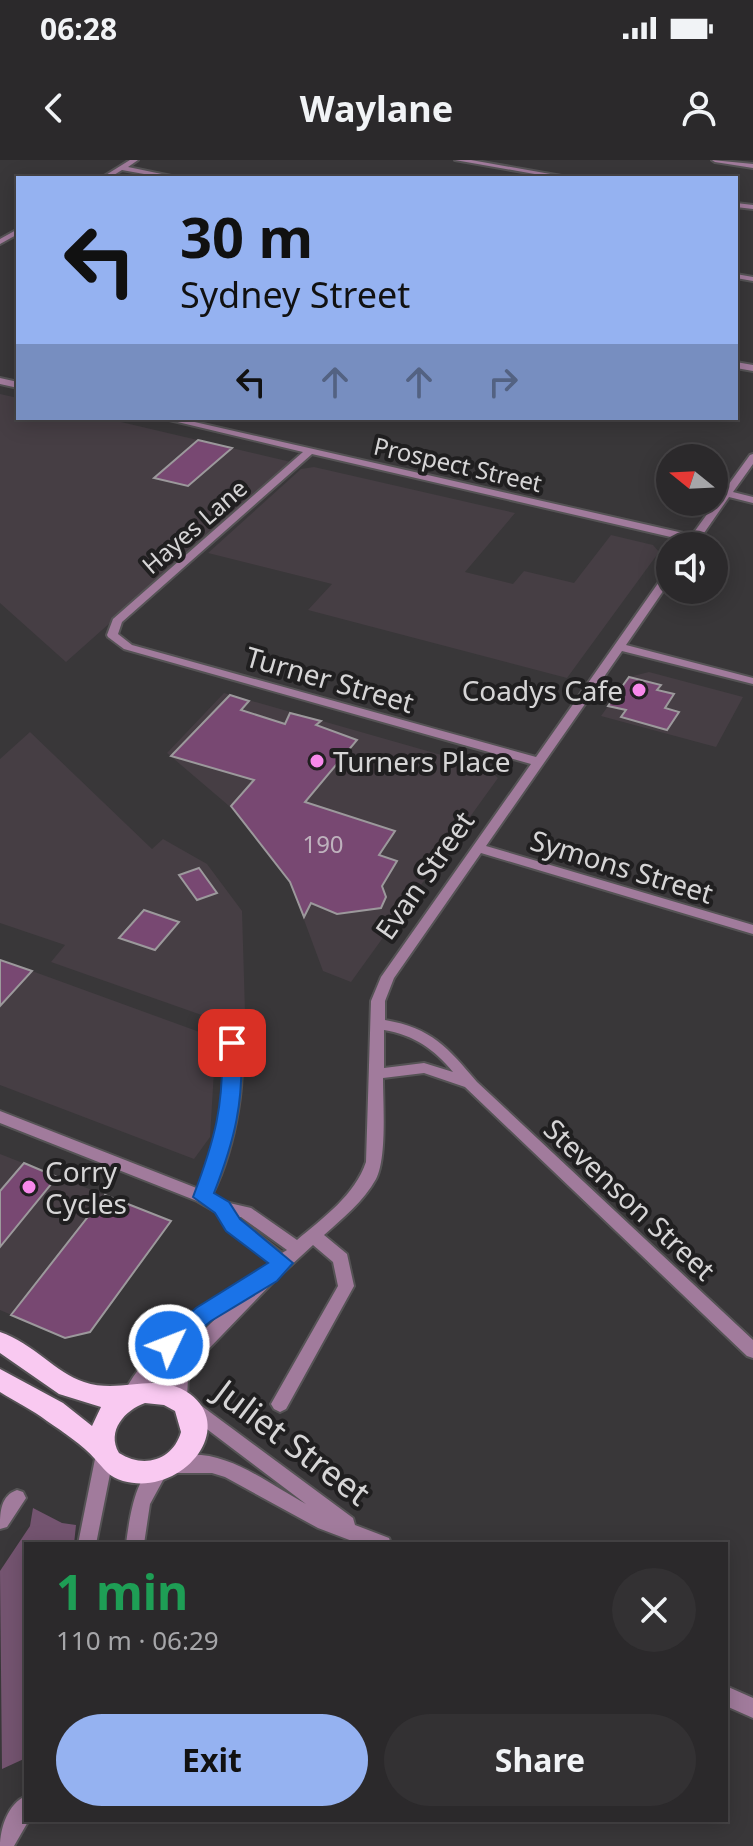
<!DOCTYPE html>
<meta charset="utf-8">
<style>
body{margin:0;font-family:"Noto Sans",sans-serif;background:#333133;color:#f1f3f6;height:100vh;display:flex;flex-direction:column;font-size:30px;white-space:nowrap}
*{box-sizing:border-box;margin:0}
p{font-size:26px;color:#a6a6a9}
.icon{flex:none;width:44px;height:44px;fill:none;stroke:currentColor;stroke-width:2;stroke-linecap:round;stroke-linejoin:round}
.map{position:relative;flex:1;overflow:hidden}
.sheet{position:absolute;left:24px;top:1382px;width:704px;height:280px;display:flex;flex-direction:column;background:#2b292b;border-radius:0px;box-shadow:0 4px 20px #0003,0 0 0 2px #474547}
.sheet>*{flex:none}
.banner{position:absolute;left:16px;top:16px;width:722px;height:244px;border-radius:0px;box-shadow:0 4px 20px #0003,0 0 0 2px #474547;background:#95b2f1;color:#111;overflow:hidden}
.needle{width:52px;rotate:288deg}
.controls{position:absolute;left:656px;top:284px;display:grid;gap:16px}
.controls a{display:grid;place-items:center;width:72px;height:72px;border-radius:50%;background:#2b292b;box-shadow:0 4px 20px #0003,0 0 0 2px #474547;font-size:40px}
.pin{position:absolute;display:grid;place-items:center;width:68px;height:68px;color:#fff;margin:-34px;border-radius:16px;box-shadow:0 4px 12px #0006}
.me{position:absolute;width:88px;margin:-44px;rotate:47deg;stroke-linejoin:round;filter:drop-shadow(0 0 6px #0008)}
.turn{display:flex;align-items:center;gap:28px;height:168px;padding:0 32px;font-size:36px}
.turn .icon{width:104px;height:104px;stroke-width:2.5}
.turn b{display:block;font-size:56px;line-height:68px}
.lanes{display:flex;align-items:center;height:76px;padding:0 32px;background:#0003;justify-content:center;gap:40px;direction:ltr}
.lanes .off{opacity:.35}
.round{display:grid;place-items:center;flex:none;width:84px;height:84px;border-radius:42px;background:#333133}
.summary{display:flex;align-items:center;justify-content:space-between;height:136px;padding:0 32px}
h1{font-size:48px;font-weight:700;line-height:60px;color:#1e9e55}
.button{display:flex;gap:16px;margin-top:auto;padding:16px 32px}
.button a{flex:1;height:92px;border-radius:48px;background:#95b2f1;color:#111;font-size:32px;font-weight:700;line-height:92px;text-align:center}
.button a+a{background:#333133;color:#f1f3f6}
.status{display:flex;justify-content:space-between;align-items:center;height:56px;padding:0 40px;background:#2b292b;direction:ltr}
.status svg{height:22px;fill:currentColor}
header{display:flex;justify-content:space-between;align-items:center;height:104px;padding:0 32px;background:#2b292b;font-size:36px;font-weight:700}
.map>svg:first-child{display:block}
.built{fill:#463e44}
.green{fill:#745470}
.building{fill:#784872;stroke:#9c999c;stroke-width:2}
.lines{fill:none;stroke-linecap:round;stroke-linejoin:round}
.minor-casing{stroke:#555355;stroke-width:4}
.major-casing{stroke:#555355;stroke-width:4}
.minor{fill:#a17b9c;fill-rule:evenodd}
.major{fill:#f9c9f1;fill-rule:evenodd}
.route{fill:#1a73e8;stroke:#114b97;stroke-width:2}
.poi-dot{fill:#f888eb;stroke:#201f20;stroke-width:3}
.labels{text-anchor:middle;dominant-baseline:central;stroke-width:8;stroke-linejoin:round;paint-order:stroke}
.far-street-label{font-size:24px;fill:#d6d5d6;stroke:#201f20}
.number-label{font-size:24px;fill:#beb2bd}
.street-label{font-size:28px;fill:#d6d5d6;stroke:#201f20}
.poi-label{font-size:28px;fill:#d6d5d6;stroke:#201f20;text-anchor:start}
.near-street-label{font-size:34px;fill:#d6d5d6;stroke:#201f20}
</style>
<div class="status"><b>06:28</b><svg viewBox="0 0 49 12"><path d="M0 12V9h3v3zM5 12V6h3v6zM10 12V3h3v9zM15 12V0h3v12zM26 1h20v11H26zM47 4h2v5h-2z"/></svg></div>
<header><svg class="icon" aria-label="back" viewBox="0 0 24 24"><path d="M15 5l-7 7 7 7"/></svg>Waylane<svg class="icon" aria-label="person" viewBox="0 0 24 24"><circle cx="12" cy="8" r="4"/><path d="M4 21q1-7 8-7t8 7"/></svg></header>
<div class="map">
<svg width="753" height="1686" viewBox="0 0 753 1686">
<rect width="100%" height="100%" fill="#393739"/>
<!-- built -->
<path class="built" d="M 0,234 L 18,238 L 18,258 L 104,258 L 291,302 L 66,502 L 0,443 Z
M 314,307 L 515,353 L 465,412 L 513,424 L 524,411 L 574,423 L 611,375 L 653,385 L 659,392 L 567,518 L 308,450 L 332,424 L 208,393 L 301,309 Z
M 649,512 L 743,537 L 716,587 L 601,556 L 629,517 Z
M 224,533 L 487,608 L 498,618 L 351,822 L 323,811 L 290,722 L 235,651 L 167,593 Z
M 30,572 L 152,689 L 163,679 L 207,704 L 242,751 L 245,852 L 213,859 L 51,802 L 65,785 L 0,763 L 0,599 Z
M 32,811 L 216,878 L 210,977 L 194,999 L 0,925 L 0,845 Z
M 0,994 L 171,1061 L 90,1172 L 65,1178 L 0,1150 Z"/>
<!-- green -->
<path class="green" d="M 33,1348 L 62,1363 L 76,1365 L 74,1384 L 26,1384 L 26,1598 L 2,1609 L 0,1411 L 30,1366 Z"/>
<!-- building -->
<path class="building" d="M 198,280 L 232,288 L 188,326 L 154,318 Z
M 629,517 L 661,525 L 657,530 L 674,534 L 665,548 L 679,552 L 667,570 L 621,557 L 626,550 L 608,546 Z
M 230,535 L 249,541 L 241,550 L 285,564 L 290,553 L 321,561 L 316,565 L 357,580 L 305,642 L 395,671 L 379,695 L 397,701 L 382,726 L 386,737 L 381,748 L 337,754 L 311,743 L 304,757 L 290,722 L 231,646 L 254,620 L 171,596 Z
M 199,708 L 217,733 L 197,740 L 179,715 Z
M 144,750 L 179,762 L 155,790 L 119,778 Z
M 0,800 L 32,811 L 0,846 Z
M 24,1003 L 57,1017 L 0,1087 L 0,1031 Z
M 105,1035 L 171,1061 L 90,1172 L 65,1178 L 11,1155 Z"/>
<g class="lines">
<defs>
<path id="minor" d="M 130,0 L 138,0 L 128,7 L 181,18 L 166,18 L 122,10 L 109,18 L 101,18 Z
M 455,0 L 471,0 L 573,18 L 557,18 Z
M 712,0 L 753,4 L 753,8 L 715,2 Z
M 736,43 L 753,45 L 753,49 L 736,47 Z
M 18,69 L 18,74 L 0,84 L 0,79 Z
M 736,114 L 753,117 L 753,121 L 736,118 Z
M 736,202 L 753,205 L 753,211 L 736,208 Z
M 0,218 L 18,222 L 18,228 L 0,224 Z
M 161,258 L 177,258 L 692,375 L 750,295 L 753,294 L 753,304 L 733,332 L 753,337 L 753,343 L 729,337 L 695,386 L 687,386 L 688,381 L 312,294 L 122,462 L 118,474 L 132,485 L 536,597 L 666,412 L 670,411 L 670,421 L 626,485 L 753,518 L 753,524 L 622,491 L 486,686 L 753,765 L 753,774 L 481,693 L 394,818 L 385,841 L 385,860 C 432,868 448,888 477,922 L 753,1180 L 753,1198 L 747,1196 L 465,927 L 424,913 L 383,918 C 383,944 387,998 376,1019 C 364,1041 342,1059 324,1075 L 347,1094 L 354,1126 L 286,1249 L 280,1252 L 274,1249 L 271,1244 L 338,1126 L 333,1102 L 313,1085 L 275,1120 L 195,1203 L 188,1218 L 187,1238 L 184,1243 L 178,1245 L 172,1243 C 158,1209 203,1172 224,1150 L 178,1189 L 137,1241 L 131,1243 L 125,1241 L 122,1236 C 149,1183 203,1145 252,1116 L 259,1115 L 271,1103 L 227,1069 L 216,1052 L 197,1041 L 0,963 L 0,951 L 199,1029 C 225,977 229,921 222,864 L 224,860 L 234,860 C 253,907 234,991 212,1035 L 225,1042 L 251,1048 L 297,1080 C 323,1058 355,1035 366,1002 L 371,841 L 381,817 L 531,604 L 124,489 L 108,477 L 107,475 L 113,459 L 303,292 ZM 384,870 C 414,875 434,889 453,912 L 424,903 L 384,908 ZM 236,1057 L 241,1057 L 287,1090 L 282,1093 Z
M 193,1241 L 199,1244 L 353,1358 L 355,1365 L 389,1378 L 391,1384 L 360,1384 L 318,1368 L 225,1317 L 212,1313 L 174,1313 L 168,1311 L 150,1344 L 144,1384 L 126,1384 C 129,1362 135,1312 159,1303 L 165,1305 L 168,1299 C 217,1281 265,1322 306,1344 L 187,1254 L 184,1249 L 187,1244 Z
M 105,1286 L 111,1288 L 114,1294 L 96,1384 L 78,1384 L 96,1294 L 99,1288 Z
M 17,1330 L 23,1332 L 26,1338 L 7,1367 L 0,1369 C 0,1353 0,1336 17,1330 Z
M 726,1526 L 753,1538 L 753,1558 L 726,1546 Z
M 26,1636 L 26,1660 L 29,1660 L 14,1686 L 0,1686 C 0,1669 8,1643 26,1636 Z"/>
<path id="major" d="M 0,1172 C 33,1183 56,1213 84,1222 C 122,1235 156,1210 190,1234 C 237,1269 182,1337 123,1321 C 109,1317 104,1309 95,1299 C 83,1285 63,1272 47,1261 C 33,1250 16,1242 0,1232 L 0,1209 L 63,1243 L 92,1266 L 101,1247 L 59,1234 L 0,1193 ZM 145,1243 L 164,1245 L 175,1251 L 181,1272 C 173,1300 144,1309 119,1293 C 106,1271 125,1250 145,1243 Z"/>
</defs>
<!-- minor casing -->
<use href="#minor" class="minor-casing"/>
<!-- major casing -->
<use href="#major" class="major-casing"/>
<!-- minor -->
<use href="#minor" class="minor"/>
<!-- major -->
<use href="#major" class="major"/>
</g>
<!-- route -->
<path class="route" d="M 232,877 L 241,883 C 244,942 235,979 214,1033 L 229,1042 L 240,1059 L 293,1103 L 277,1121 L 211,1161 L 169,1195 L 161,1192 L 158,1185 L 161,1179 L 196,1148 L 268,1103 L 226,1071 L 215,1053 L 193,1037 C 215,979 224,946 222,883 Z"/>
<!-- markers -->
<g class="poi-dot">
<circle cx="639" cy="530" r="8"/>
<circle cx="317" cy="601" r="8"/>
<circle cx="29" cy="1027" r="8"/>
</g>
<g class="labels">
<!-- far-street labels -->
<g class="far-street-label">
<text transform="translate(458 304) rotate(13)">Prospect Street</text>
<text transform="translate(194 366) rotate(-41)">Hayes Lane</text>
</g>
<!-- number labels -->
<g class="number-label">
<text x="323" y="683">190</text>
</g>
<!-- street labels -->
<g class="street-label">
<text transform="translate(330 519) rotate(16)">Turner Street</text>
<text transform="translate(622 706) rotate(17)">Symons Street</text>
<text transform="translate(424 715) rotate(-55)">Evan Street</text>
<text transform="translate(630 1039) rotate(43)">Stevenson Street</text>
</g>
<!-- poi labels -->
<g class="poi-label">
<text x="623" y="530" text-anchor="end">Coadys Cafe</text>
<text x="333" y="601">Turners Place</text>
<text x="45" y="1011">Corry<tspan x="45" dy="32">Cycles</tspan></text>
</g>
<!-- near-street labels -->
<g class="near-street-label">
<text transform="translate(293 1282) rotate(37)">Juliet Street</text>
</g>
</g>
</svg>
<div class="controls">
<a><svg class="needle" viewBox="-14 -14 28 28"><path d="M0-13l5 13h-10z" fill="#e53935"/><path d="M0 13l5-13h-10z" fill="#a6a6a9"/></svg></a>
<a><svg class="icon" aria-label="sound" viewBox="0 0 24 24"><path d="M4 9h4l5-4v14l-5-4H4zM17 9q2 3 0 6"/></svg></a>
</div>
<div class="pin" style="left:232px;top:883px;background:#d93025"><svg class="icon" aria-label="arrive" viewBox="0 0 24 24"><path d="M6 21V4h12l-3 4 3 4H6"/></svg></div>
<svg class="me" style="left:169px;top:1185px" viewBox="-20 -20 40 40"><circle r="17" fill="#1a73e8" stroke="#fff" stroke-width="3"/><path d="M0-11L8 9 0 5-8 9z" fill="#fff"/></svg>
<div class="banner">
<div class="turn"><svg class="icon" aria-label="left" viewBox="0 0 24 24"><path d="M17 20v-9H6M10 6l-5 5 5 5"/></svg><div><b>30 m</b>Sydney Street</div></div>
<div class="lanes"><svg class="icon" aria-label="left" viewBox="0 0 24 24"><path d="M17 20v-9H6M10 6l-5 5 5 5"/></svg><svg class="icon off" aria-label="ahead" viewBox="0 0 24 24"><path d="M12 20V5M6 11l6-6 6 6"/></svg><svg class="icon off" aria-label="ahead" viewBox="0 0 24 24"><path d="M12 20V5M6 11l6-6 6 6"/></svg><svg class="icon off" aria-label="right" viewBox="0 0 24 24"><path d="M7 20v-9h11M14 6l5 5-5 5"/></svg></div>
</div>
<section class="sheet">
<div class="summary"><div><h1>1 min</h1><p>110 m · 06:29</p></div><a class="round"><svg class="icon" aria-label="close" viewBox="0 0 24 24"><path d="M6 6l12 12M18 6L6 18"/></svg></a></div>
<div class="button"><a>Exit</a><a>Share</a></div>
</section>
</div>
